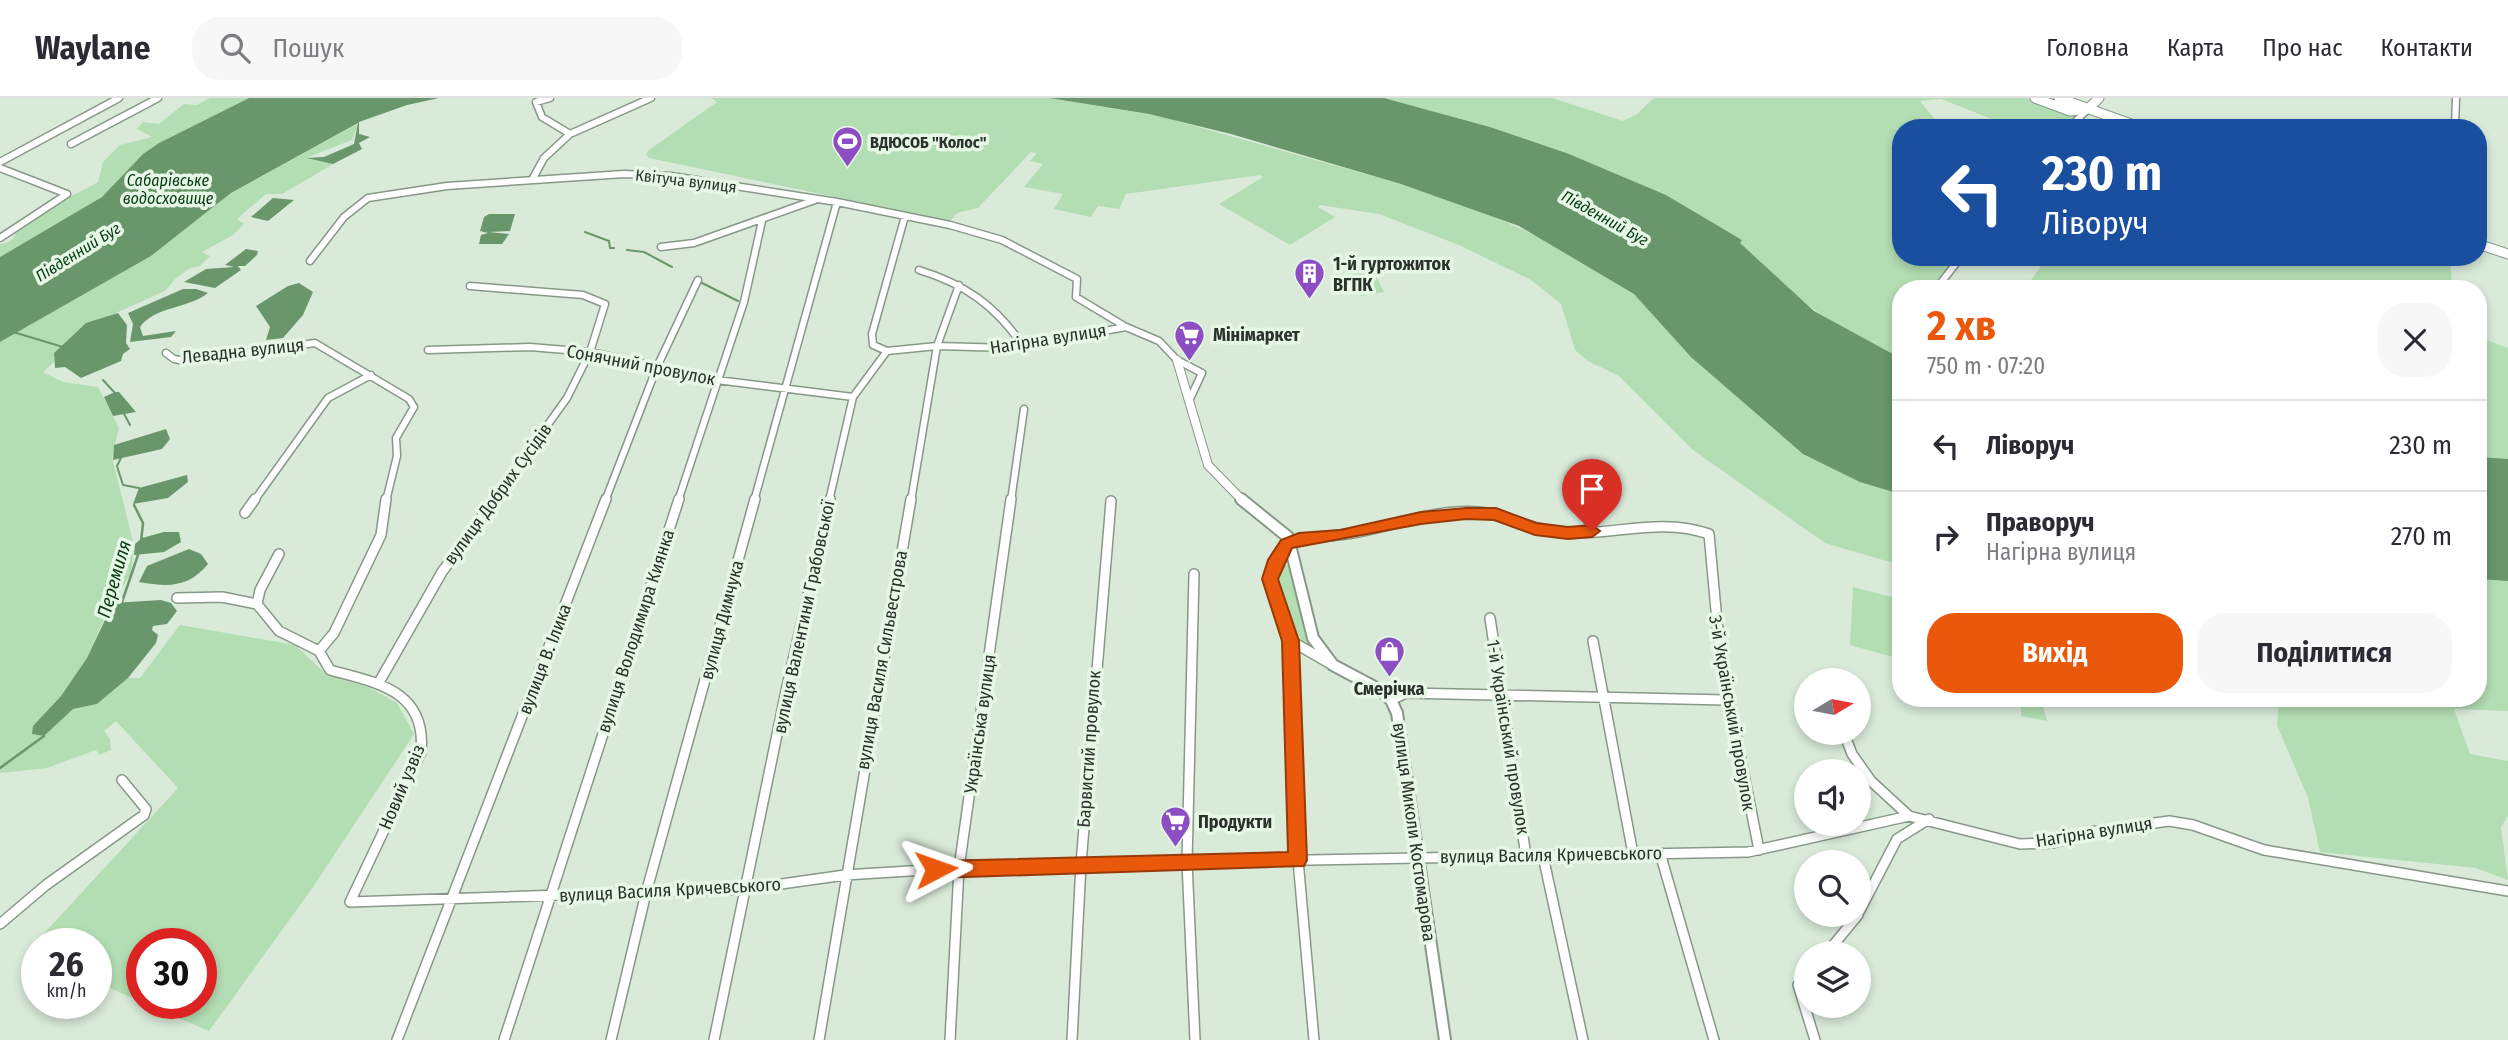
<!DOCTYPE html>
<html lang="uk">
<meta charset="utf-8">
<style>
body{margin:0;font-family:"Fira Sans Condensed",sans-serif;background:#f7f7f7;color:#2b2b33;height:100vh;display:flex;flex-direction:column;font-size:26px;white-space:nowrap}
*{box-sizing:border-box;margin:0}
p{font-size:23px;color:#7c7c81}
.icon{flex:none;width:38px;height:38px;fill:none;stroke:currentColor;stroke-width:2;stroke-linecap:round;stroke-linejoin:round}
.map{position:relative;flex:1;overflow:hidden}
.drawer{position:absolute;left:1892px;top:182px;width:595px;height:427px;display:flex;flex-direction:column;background:#fff;border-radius:28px;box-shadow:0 4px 10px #0003}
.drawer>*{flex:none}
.hud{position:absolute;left:1892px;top:21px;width:595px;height:147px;border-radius:28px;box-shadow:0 4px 10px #0003;background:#1a4fa0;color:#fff;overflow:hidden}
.needle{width:46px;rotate:80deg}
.tools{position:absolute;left:1794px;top:570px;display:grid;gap:14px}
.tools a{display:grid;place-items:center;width:77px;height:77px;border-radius:50%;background:#fff;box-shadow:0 4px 10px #0003;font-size:35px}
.speed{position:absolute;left:21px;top:830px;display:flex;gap:14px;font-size:35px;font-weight:700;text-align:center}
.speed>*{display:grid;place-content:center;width:91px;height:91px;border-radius:50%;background:#fff;box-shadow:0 4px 10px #0003;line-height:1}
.speed small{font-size:18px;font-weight:400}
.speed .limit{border:10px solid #d22;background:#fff;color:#111}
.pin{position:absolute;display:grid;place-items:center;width:60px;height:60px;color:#fff;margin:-72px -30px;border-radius:50% 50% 50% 0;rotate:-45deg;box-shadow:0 0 7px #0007}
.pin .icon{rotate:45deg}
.me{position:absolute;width:77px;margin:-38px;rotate:86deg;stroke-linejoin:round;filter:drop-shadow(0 0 5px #0008)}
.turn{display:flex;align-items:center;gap:24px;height:147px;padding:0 35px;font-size:32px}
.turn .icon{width:91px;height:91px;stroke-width:2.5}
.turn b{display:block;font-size:49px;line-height:60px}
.round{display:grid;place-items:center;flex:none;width:74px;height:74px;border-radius:28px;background:#f7f7f7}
.head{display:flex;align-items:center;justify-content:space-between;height:119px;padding:0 35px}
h1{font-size:42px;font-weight:700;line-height:52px;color:#ea580c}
.action{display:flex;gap:14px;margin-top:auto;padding:14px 35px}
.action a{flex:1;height:80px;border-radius:28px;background:#ea580c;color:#fff;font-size:28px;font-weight:700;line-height:80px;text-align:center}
.action a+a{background:#f7f7f7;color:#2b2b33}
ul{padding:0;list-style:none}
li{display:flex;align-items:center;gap:21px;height:91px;padding:0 35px;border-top:2px solid #e1e1e2}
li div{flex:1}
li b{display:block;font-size:26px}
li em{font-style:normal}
header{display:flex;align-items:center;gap:42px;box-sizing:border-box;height:98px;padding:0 35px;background:#fff;border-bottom:2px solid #e1e1e2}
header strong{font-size:33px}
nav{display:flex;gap:38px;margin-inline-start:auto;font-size:24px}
.search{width:490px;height:63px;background:#f7f7f7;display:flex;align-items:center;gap:18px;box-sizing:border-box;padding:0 24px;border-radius:28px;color:#7c7c81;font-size:26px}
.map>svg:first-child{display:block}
.green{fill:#b3ddb3}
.water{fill:#6a966b}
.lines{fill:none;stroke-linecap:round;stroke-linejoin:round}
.stream-far1{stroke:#6a966b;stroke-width:2}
.stream{stroke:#6a966b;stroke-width:2.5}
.minor-far1-casing{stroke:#889888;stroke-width:9}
.minor-casing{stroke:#889888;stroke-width:12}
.tertiary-far1-casing{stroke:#889888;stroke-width:10}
.tertiary-casing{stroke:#889888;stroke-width:14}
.secondary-casing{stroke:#889888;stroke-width:11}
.minor-far1{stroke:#fff;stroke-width:6}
.minor{stroke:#fff;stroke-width:9}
.tertiary-far1{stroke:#fff;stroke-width:8}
.tertiary{stroke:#fff;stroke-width:10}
.secondary{stroke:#fff;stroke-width:9}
.route{fill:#ea580c;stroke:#983908;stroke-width:2}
.labels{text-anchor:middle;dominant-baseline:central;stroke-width:7;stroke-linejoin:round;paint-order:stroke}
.far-poi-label{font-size:16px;font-weight:bold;fill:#2b312b;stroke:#e6f7e6;text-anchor:start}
.far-water-label{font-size:16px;font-style:italic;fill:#083b10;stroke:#e6f7e6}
.far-street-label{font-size:16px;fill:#2b312b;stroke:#e6f7e6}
.poi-label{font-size:18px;font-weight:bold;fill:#2b312b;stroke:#e6f7e6;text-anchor:start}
.street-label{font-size:18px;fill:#2b312b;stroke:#e6f7e6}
.water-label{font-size:19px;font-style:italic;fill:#083b10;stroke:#e6f7e6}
</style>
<header>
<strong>Waylane</strong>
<div class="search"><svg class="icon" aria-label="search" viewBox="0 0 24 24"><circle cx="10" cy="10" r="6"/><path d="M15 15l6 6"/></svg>Пошук</div>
<nav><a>Головна</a><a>Карта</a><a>Про нас</a><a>Контакти</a></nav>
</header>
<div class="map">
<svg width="2508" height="942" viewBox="0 0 2508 942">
<rect width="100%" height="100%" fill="#d9ead9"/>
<!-- green -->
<path class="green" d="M 210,0 L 249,0 L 159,45 L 143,56 L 102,99 L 0,159 L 0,146 C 15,146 14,134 24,126 C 46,107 73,99 98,84 L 103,64 L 120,47 L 152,39 L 137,31 L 143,24 L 159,26 L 184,6 L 197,7 Z
M 711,0 L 1049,0 L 1159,18 L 1401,86 L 1476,111 L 1552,145 L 1627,191 L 1642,192 L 1900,389 L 1900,467 L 1825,445 L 1693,352 L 1619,278 L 1588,263 L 1575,252 L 1561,206 L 1531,182 L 1459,147 L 1379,116 L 1320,107 L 1318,109 L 1335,119 L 1290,147 L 1219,106 L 1263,79 L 1260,77 L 1126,96 L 1119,111 L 1098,108 L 1091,119 L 1054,111 L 1063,96 L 1024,89 L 1043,66 L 1030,63 L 1037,55 L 1031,54 L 978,110 L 957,115 L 950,123 L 649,60 L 646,56 L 649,52 L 717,4 Z
M 1384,0 L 1552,0 L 1623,23 L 1637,16 L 1654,0 L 2027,0 L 2079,18 L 2069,30 L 2015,30 L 1941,1 L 1920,3 L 1937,24 L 1954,23 L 1961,30 L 1900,30 L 1900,159 L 1961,159 L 1936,191 L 1900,191 L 1900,260 C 1839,234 1785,195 1740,145 L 1742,142 L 1666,97 L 1569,56 L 1490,29 Z
M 359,25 L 352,42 L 308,59 L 333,66 L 282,96 L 266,96 L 237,121 L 244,126 L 233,137 L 202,154 L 210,158 L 200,168 L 190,170 L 174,182 L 165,193 L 78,232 L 54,255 L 54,264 L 43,274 L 63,284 L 98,289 L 119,330 L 112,359 L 133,444 L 132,474 L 107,514 L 87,560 L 61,598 L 33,628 L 44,638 L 73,611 L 97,606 L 128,580 L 140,580 L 180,527 L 295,547 L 327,577 L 370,590 L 397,605 L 414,636 L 311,792 L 209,933 L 143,905 L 201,905 L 201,845 L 142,845 L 142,904 L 96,884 L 96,845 L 37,845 L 37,859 L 27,854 L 178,690 L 116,623 L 104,633 L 110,641 L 111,652 L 99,657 L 96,652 L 47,670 L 0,675 L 0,244 L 151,158 L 231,95 Z
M 2047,159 L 2450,159 L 2452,189 L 2031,191 L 2036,184 L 2031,182 Z
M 1370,167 L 1384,194 L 1361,198 L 1348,170 Z
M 2478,239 L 2508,250 L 2508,364 L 2478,360 Z
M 1290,466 L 1312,548 L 1302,547 L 1277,480 L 1284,468 Z
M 2478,481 L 2508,483 L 2508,613 L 2454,611 L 2470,656 L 2508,663 L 2508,718 L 2501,729 L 2508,782 L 2476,770 L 2320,754 L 2308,700 L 2277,627 L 2279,600 L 2478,600 Z
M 1853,489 L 1900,501 L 1900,561 L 1850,547 Z
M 2021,600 L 2041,600 L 2047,623 L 2021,618 Z"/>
<!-- water -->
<path class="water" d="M 249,0 L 439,0 L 407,7 L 359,24 L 359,36 L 370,39 L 359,45 L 362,51 L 333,66 L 307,60 L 324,59 L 354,46 L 358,25 L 231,95 L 151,158 L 0,244 L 0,159 L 102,99 L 143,56 L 159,45 Z
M 1049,0 L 1384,0 L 1490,29 L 1569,56 L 1666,97 L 1742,142 L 1740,145 L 1814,213 L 1900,260 L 1900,396 L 1860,384 L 1803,356 L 1691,259 L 1634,196 L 1519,128 L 1401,86 L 1231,36 L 1149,16 Z
M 273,100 L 294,102 L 268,123 L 251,119 Z
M 489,116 L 515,116 L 510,133 L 489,134 L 509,136 L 502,146 L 479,146 L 481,137 L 488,135 L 480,133 L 484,119 Z
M 246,151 L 258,153 L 257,157 L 245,168 L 238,168 L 241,172 L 215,190 L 184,184 L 206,171 L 234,169 L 225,167 Z
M 299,185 L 313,194 L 303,217 L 283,240 L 266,242 L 270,229 L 256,208 L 288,188 Z
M 183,191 L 196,191 L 208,195 C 188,211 155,208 140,229 L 143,238 L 176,233 L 171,239 L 130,244 L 133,226 L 128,215 Z
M 118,215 L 127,227 L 126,245 L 130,251 L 123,256 L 121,263 L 81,280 L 65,269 L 55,270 L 54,255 L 86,225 Z
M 115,294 L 119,294 L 136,314 L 113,318 L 104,299 Z
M 166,331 L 170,341 L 162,351 L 113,362 L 114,347 Z
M 2478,359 L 2508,361 L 2508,483 L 2478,481 Z
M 187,377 L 188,384 L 168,400 L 133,406 L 139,390 Z
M 164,434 L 179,434 L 181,444 L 164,454 L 134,457 L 135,446 L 142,440 Z
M 189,451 L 201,456 L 208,466 C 188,490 168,489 139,484 L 147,468 Z
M 161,502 L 171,505 L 177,513 L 167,526 L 153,528 L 152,532 L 158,537 L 156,545 L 128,580 L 97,606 L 73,611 L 44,638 L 32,636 L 33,628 L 61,598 L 87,560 L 113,505 Z"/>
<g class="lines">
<!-- stream-far1 -->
<path class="stream-far1" d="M 585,134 L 609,143 L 610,150 L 614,150
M 627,152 L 644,154 L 672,169
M 700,184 L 738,203
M 13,234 L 63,249
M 103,282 L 115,295
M 123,314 L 130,327
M 121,360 L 117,368 L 123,387 L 139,390"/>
<!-- stream -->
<path class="stream" d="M 134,407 L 143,425 L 141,444
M 122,504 L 138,457
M 0,670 L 44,638"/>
<defs>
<path id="minor-far1" d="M 2069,30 L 2088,11
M 2455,30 L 2456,0
M 570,36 L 651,0
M 71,46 L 158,0
M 0,64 L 119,0
M 0,70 L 67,96 L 0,140
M 532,82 L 544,60 L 570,36 L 542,19 L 536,4 L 550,0
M 661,149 L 694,145 L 815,102
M 310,163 L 344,119 L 368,100 L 447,88 L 624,76 L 671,78 L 837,104 L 950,127 L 1002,142 L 1077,181 L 1076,199 L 1126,229
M 919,172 C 965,186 996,208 1023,248
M 470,188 L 583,197 L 605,206 L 590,254 L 567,300 L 493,403
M 1936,191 L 1961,159
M 428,252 L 530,249 L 590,254 L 717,282 L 853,299
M 887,253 L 937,248 L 1009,250 L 1126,229 L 1159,243 L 1177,262 L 1202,275 L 1189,303
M 166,255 L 174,261 L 186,263 L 315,245 L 409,301 L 414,309 L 396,340 L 397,358 L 386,403
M 254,403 L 328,300 L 371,277
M 605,403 L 657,269 L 698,182
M 678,403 L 744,204 L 762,123
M 754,403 L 837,104
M 829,403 L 853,299 L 887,253 L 873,247 L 872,236 L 905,118
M 911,403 L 937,248 L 959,187
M 1011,403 L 1024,311"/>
<path id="minor" d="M 245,415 L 255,401
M 279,456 L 260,492 L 257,506 L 279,533 L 319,553 L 330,572 C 378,585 427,593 421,654 L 350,804 L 746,791 L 845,777 L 990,768 L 1748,754 L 1909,718
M 1194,476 L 1187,764 L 1195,942
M 177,500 L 222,499 L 257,506
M 1490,520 L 1526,758
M 1291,543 L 1331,566
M 1593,543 L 1633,756
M 319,553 L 334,535 L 381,437 L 386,401
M 378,586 L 442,474 L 495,401
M 1391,602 L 1406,595 L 1726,602
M 1844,635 L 1852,656 L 1871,683 L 1909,718 L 2020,746 L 2053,745 L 2090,734 L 2169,723 L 2193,727 L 2264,752 L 2508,793
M 1660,755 L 1714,942
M 1543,758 L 1583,942
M 1858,816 L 1897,741 L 1929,721
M 0,826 L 46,787 L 144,717 L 146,711 L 122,682
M 1826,856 L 1858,817
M 1806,878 L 1798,887 L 1815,942
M 397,942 L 606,401
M 504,942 L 679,401
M 611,942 L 646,795 L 755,401
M 714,942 L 786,593 L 830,401
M 819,942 L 911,401
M 950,942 L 959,770 L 1011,401
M 1072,942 L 1081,766 L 1111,403
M 1314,942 L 1298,762 L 1291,543 L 1270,481 L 1275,462 L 1290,443 C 1312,438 1336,439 1359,434 C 1398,426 1438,411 1479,414 C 1509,417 1536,434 1567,435 C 1616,437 1661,419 1709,436 L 1720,556 L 1759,752"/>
<path id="tertiary-far1" d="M 1177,262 L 1208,367 L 1243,403"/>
<path id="tertiary" d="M 1241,401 L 1288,439 L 1313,540 L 1333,567 L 1380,592 L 1391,602 L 1397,615 L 1445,942"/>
<path id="secondary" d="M 2035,0 L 2070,13 L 2088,11
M 2059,0 L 2142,30
M 2088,11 L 2099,0
M 2478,146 L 2508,156"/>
</defs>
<!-- minor-far1 casing -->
<use href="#minor-far1" class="minor-far1-casing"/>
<!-- minor casing -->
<use href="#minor" class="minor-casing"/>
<!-- tertiary-far1 casing -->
<use href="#tertiary-far1" class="tertiary-far1-casing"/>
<!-- tertiary casing -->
<use href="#tertiary" class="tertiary-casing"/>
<!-- secondary casing -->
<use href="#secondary" class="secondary-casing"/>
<!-- minor-far1 -->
<use href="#minor-far1" class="minor-far1"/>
<!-- minor -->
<use href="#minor" class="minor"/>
<!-- tertiary-far1 -->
<use href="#tertiary-far1" class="tertiary-far1"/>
<!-- tertiary -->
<use href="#tertiary" class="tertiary"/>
<!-- secondary -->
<use href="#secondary" class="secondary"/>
</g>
<!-- route -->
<path class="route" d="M 1466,410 L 1496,410 L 1536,425 L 1568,429 L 1592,427 L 1600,433 L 1592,439 L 1568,441 L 1535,437 L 1494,422 L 1466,421 L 1421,426 L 1292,450 L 1278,481 L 1299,543 L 1307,762 L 1304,768 L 936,780 L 930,777 L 927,771 L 930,765 L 936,763 L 1288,754 L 1282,543 L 1262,481 L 1268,462 L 1281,442 L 1299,435 L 1340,432 L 1421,414 Z"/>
<!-- icons -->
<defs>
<symbol id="stadium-pin" viewBox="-11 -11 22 30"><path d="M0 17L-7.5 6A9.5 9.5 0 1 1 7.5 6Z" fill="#8d4ec4" stroke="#e6f7e6"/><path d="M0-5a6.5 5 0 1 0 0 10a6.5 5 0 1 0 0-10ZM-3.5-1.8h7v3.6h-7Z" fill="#fff"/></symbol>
<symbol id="building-pin" viewBox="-11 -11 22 30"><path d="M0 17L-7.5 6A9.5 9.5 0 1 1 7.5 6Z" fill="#8d4ec4" stroke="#e6f7e6"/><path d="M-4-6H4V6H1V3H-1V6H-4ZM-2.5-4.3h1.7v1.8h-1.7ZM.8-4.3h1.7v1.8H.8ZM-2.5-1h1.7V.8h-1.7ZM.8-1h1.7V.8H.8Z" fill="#fff"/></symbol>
<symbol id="supermarket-pin" viewBox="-11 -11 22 30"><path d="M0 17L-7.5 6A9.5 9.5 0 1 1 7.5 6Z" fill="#8d4ec4" stroke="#e6f7e6"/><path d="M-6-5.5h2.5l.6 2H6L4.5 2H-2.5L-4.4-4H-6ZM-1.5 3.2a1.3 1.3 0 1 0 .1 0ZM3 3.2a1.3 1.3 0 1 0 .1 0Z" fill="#fff"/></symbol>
<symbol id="shop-pin" viewBox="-11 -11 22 30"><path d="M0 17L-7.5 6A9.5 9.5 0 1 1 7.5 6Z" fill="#8d4ec4" stroke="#e6f7e6"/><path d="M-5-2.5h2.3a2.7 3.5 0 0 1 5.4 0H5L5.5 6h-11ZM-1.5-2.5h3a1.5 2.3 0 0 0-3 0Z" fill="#fff"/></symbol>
</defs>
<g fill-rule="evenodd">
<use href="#stadium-pin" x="830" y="26" width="35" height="47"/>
<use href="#building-pin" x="1292" y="158" width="35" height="47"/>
<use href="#supermarket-pin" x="1172" y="220" width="35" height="47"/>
<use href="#shop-pin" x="1372" y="536" width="35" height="47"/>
<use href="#supermarket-pin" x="1158" y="706" width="35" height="47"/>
</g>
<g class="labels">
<!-- far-poi labels -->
<g class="far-poi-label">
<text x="870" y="44">ВДЮСОБ "Колос"</text>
</g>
<!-- far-water labels -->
<g class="far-water-label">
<text x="168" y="82">Сабарівське<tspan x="168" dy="18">водосховище</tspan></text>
<text transform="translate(1605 120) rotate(29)">Південний Буг</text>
<text transform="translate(78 154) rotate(-32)">Південний Буг</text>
</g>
<!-- far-street labels -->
<g class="far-street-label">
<text transform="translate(686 83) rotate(7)">Квітуча вулиця</text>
</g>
<!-- poi labels -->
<g class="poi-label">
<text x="1333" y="166">1-й гуртожиток<tspan x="1333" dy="21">ВГПК</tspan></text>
<text x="1213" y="237">Мінімаркет</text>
<text x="1389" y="591" text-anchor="middle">Смерічка</text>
<text x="1198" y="724">Продукти</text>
</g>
<!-- street labels -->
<g class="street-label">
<text transform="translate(1048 241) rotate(-9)">Нагірна вулиця</text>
<text transform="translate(243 253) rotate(-6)">Левадна вулиця</text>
<text transform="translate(641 267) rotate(11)">Сонячний провулок</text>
<text transform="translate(498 396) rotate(-54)">вулиця Добрих Сусідів</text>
<text transform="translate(804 519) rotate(-78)">вулиця Валентини Грабовської</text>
<text transform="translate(722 522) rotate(-75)">вулиця Димчука</text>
<text transform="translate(636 533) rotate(-72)">вулиця Володимира Киянка</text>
<text transform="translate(545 561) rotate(-69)">вулиця В. Ілика</text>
<text transform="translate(882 562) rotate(-80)">вулиця Василя Сильвестрова</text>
<text transform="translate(1732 615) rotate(80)">3-й Український провулок</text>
<text transform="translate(980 626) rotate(-82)">Українська вулиця</text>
<text transform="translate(1508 639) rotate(81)">1-й Український провулок</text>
<text transform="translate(1089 651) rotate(-86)">Барвистий провулок</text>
<text transform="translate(402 689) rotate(-67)">Новий узвіз</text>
<text transform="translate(1414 734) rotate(82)">вулиця Миколи Костомарова</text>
<text transform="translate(2094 734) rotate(-9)">Нагірна вулиця</text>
<text transform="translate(1551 757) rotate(-1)">вулиця Василя Кричевського</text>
<text transform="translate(670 792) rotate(-3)">вулиця Василя Кричевського</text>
</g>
<!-- water labels -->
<g class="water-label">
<text transform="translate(114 481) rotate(-74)">Перемиля</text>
</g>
</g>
</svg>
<div class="tools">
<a><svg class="needle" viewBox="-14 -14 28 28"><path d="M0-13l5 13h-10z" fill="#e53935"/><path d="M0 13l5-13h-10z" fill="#7c7c81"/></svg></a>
<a><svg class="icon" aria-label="sound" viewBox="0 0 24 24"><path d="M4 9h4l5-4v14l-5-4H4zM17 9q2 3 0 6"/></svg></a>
<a><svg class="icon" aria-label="search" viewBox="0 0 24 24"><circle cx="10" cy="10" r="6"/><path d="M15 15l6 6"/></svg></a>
<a><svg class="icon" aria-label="layers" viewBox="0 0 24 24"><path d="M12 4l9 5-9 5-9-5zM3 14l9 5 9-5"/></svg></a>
</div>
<div class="speed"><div>26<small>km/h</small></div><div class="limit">30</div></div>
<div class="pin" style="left:1592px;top:433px;background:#d93025"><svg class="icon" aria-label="arrive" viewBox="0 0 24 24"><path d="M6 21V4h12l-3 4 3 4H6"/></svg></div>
<svg class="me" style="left:936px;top:771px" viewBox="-20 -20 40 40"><path d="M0-17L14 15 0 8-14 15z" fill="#ea580c" stroke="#fff" stroke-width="4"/></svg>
<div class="hud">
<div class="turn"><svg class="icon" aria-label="left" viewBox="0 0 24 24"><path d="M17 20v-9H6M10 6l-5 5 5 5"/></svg><div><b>230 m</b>Ліворуч</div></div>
</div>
<section class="drawer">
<div class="head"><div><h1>2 хв</h1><p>750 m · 07:20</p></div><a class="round"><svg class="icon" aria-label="close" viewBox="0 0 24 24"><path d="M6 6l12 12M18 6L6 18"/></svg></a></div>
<ul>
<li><svg class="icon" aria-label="left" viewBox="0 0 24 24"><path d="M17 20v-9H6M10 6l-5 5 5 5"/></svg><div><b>Ліворуч</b></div><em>230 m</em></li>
<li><svg class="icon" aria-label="right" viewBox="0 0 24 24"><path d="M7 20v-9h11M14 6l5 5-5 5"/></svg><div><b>Праворуч</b><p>Нагірна вулиця</p></div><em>270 m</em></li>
</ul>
<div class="action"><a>Вихід</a><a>Поділитися</a></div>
</section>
</div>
